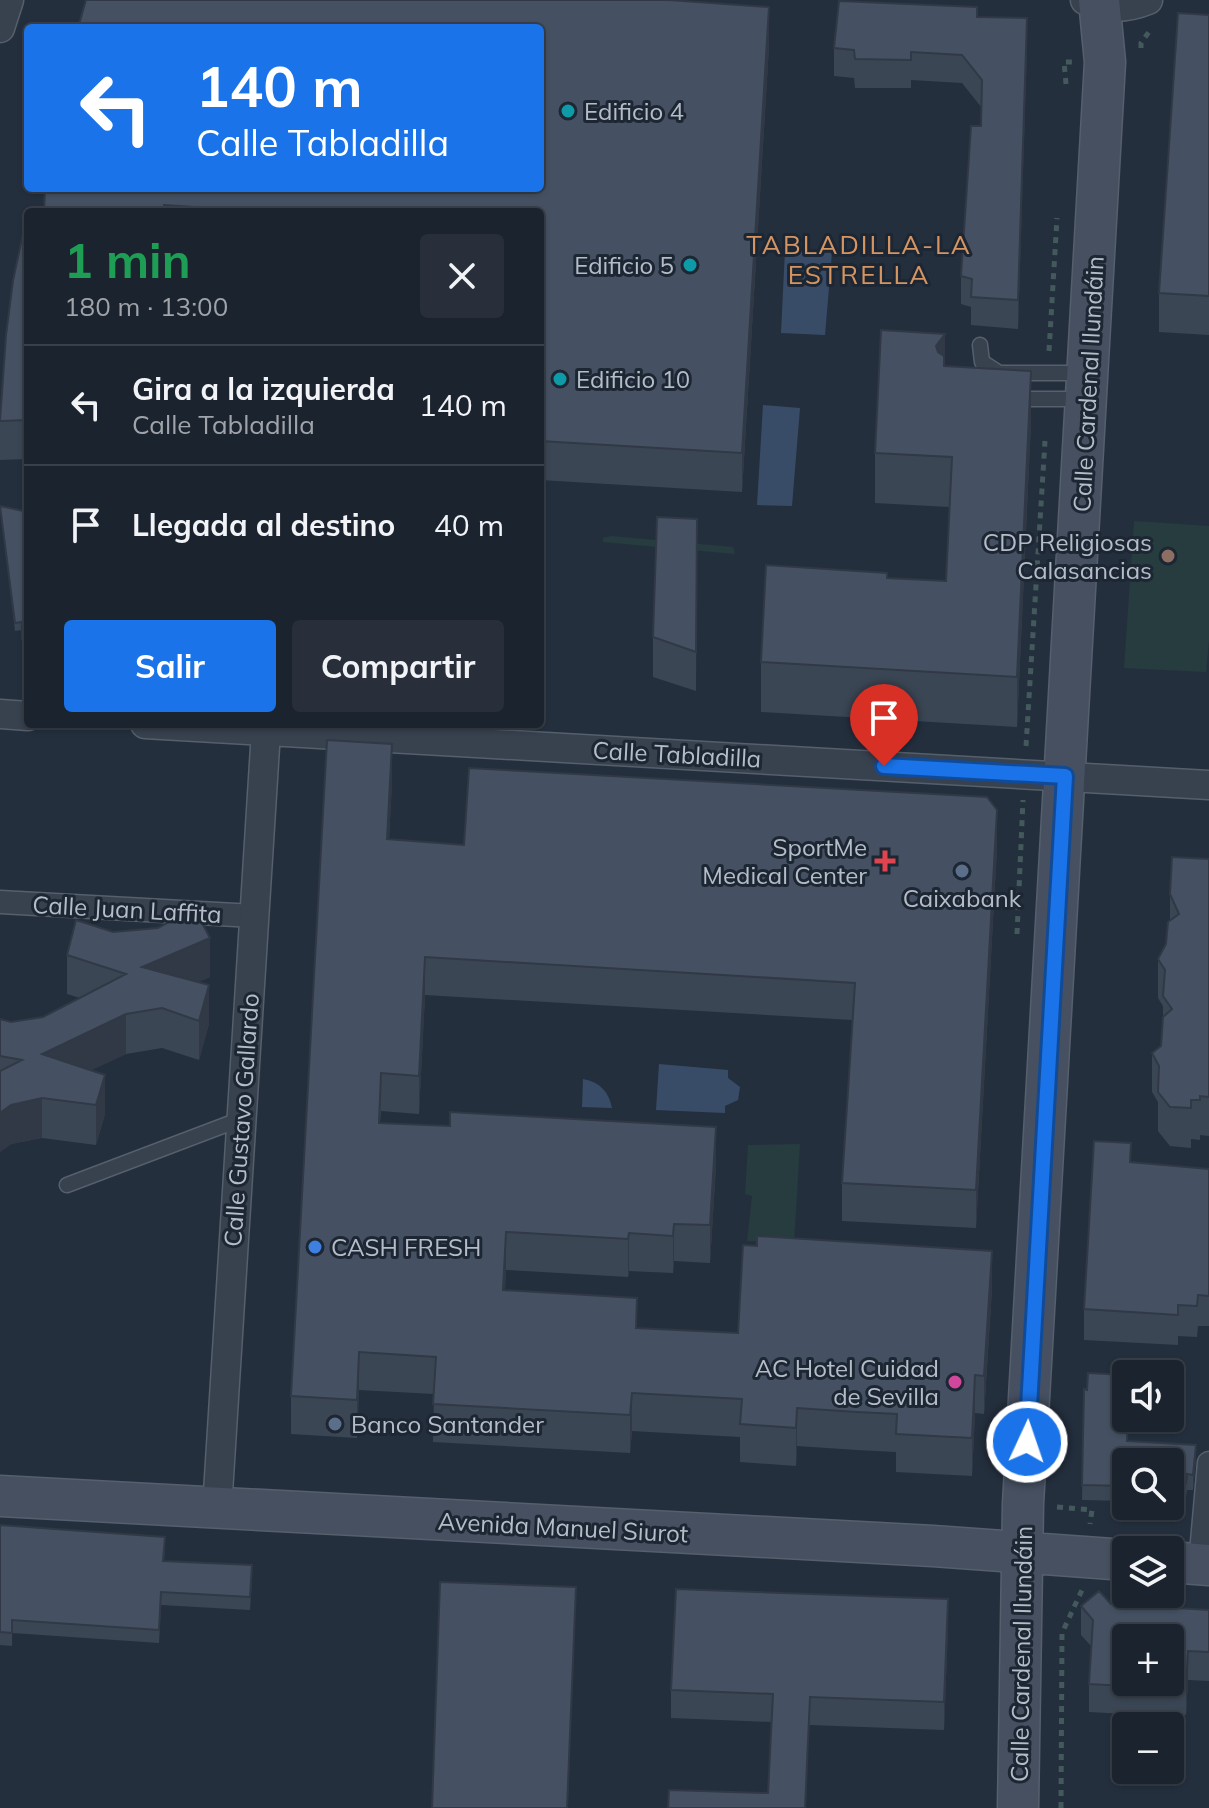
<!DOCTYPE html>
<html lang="es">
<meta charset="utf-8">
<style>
body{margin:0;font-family:Mulish,sans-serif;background:#282f3a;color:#f1f3f6;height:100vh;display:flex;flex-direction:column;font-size:30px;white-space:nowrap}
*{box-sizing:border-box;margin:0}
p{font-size:26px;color:#a0a4aa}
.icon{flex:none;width:44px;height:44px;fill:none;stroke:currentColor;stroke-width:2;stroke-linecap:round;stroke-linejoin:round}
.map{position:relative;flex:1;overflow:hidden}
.side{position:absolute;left:24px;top:208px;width:520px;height:520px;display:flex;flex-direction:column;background:#1b232e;border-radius:8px;box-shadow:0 2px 6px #0004,0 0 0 2px #39404a}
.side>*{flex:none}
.guide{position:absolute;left:24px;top:24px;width:520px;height:168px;border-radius:8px;box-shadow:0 2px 6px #0004,0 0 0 2px #39404a;background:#1a73e8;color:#fff;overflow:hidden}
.fabs{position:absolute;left:1112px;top:1360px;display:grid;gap:16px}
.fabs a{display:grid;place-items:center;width:72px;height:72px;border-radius:8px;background:#1b232e;box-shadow:0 2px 6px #0004,0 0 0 2px #39404a;font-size:40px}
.pin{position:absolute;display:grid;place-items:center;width:68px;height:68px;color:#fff;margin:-82px -34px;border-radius:50% 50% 50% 0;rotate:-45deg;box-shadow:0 0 8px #0007}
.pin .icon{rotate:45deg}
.me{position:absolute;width:88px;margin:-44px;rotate:3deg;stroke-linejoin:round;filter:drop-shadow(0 0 6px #0008)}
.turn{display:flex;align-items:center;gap:28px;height:168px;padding:0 40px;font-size:36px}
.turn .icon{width:104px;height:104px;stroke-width:2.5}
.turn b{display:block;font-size:56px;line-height:68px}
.round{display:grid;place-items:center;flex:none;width:84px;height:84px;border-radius:8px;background:#282f3a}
.summary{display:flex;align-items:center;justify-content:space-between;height:136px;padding:0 40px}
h1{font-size:48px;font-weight:700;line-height:60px;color:#1e9e55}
.button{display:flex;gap:16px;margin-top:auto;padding:16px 40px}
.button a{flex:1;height:92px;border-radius:8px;background:#1a73e8;color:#fff;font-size:32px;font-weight:700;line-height:92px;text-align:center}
.button a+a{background:#282f3a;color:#f1f3f6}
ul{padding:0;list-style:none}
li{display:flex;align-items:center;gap:24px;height:120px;padding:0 40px;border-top:2px solid #39404a}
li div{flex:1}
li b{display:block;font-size:30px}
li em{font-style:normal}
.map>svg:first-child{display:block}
.green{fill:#263c3f}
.water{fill:#394c67}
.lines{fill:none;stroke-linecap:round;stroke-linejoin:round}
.service-casing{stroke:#565f6c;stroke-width:17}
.pedestrian-casing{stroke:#565f6c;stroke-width:25}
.minor-casing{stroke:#565f6c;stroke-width:31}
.secondary-casing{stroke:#565f6c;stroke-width:43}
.path{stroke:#44595c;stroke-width:5;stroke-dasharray:6 6;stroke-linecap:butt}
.service{stroke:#38414e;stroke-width:14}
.pedestrian{stroke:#38414e;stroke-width:22}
.minor{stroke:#38414e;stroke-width:28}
.secondary{stroke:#465061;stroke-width:40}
.wall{fill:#3b4654}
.shaded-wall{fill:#303945}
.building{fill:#455162;stroke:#303945;stroke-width:2;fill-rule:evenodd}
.route-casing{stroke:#114b97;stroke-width:20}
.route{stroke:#1a73e8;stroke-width:14}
.culture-dot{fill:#0f9aa8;stroke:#1d2633;stroke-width:3}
.education-dot{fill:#8d6e63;stroke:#1d2633;stroke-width:3}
.health-dot{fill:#e0444e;stroke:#1d2633;stroke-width:3}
.service-dot{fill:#5c6f8a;stroke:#1d2633;stroke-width:3}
.shop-dot{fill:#3f7fe0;stroke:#1d2633;stroke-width:3}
.hotel-dot{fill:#d1479c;stroke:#1d2633;stroke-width:3}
.labels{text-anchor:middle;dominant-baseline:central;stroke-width:6;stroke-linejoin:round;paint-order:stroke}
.poi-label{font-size:24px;fill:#b4bcc9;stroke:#1d2633;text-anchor:start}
.street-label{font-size:24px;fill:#b4bcc9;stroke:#1d2633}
.neighbourhood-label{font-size:26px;letter-spacing:2px;fill:#d59563;stroke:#1d2633}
</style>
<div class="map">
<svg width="1209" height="1808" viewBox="0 0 1209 1808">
<rect width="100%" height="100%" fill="#242f3e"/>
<!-- green -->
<path class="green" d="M 1134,521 L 1209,526 L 1209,640 L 1206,672 L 1124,668 Z
M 611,536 L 733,547 L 735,554 L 603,542 L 603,538 Z
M 800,1144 L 794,1243 L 747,1241 L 752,1196 L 745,1194 L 748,1145 Z"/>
<!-- water -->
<path class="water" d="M 785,250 L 832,252 L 825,335 L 781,333 Z
M 763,405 L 800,408 L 792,506 L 757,505 Z
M 659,1064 L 728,1070 L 728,1078 L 740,1087 L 738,1100 L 725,1106 L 725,1113 L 656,1110 Z
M 583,1079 C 600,1082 609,1092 612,1108 L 582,1107 Z"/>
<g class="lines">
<defs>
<path id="service" d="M 980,345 L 982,362 L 999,373 L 1085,373
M 1012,399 L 1083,399
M 67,1185 L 241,1119"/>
<path id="pedestrian" d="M 0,902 L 254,916
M 1200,1564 L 1209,1463"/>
<path id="minor" d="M 1085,0 C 1107,9 1126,9 1148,0
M 0,28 L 9,0
M 0,714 L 28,716
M 145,724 L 1209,785
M 217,1509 L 266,731"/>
<path id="secondary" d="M 0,1496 L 933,1546 L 1126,1560
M 1170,1562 L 1209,1565
M 1018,1808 L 1023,1504 L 1105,62 L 1099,0"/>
</defs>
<!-- service casing -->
<use href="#service" class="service-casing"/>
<!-- pedestrian casing -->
<use href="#pedestrian" class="pedestrian-casing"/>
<!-- minor casing -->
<use href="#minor" class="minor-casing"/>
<!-- secondary casing -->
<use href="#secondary" class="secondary-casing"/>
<!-- path -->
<path class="path" d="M 1141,48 L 1141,43 L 1151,29
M 1066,84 L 1064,62 L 1072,62
M 1049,351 L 1057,218
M 1026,746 L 1045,441
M 1017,934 L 1023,800
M 1057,1507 L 1092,1510 L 1090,1524
M 1061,1808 L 1062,1633 L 1082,1590"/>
<!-- service -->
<use href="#service" class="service"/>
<!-- pedestrian -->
<use href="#pedestrian" class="pedestrian"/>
<!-- minor -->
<use href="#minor" class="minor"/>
<!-- secondary -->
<use href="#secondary" class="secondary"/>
</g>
<!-- wall -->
<path class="wall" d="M 1209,15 L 1209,335 L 1159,332 L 1159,293 Z
M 977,17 L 1027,47 L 1018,329 L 971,325 L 971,307 L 961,304 L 961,276 L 981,126 L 982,108 L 962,83 L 911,80 L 911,88 L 855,88 L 854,78 L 834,76 L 834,48 Z
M 769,46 L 742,492 L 540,480 L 540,212 L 44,212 Z
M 28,223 L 28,459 L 0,460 L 0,421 Z
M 945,366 L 1031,421 L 1017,727 L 761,712 L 761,662 L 887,578 L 946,581 L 949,507 L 875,503 L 875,453 Z
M 0,506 L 28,512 L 28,647 L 22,647 L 22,630 L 15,631 Z
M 697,519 L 696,691 L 653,677 L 653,637 Z
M 392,782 L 389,839 L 464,845 L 997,848 L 976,1228 L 842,1221 L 842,1183 L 852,1020 L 425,995 L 419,1114 L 381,1111 L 380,1123 L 716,1165 L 710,1263 L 674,1261 L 673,1273 L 629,1271 L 628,1277 L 506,1270 L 505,1290 L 637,1328 L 738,1333 L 992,1289 L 984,1414 L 975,1413 L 972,1476 L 896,1472 L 896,1452 L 857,1450 L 797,1446 L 796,1466 L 740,1462 L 740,1437 L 632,1431 L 630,1453 L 433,1442 L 434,1394 L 359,1390 L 357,1438 L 291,1434 L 291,1396 Z
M 1209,859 L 1209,1136 L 1200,1135 L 1200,1140 L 1191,1139 L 1191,1148 L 1170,1146 L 1158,1131 L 1158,1102 L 1152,1092 L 1152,1053 L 1161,1046 L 1163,1016 L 1163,1006 L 1158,998 L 1158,959 L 1166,944 L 1170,920 L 1170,894 Z
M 67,955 L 210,977 L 198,982 L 209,1024 L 199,1060 L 162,1048 L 126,1054 L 91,1070 L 105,1114 L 96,1145 L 42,1138 L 11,1144 L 0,1152 L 0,1019 L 11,1022 L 43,1017 L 80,998 L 67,994 Z
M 1131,1162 L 1209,1169 L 1209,1326 L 1198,1326 L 1197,1337 L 1178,1336 L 1178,1345 L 1084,1340 L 1084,1309 Z
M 1084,1389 L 1128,1441 L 1196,1460 L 1193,1490 L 1187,1490 L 1186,1498 L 1170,1497 L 1170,1462 L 1126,1462 L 1126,1501 L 1082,1500 Z
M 0,1525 L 165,1549 L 164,1561 L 252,1578 L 250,1610 L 161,1605 L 159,1643 L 12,1633 L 12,1646 L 0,1645 Z
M 1111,1604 L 1209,1610 L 1209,1681 L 1188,1680 L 1186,1715 L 1126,1711 L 1126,1714 L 1089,1712 L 1089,1684 L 1092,1647 L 1081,1635 L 1081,1606 Z
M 948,1627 L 944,1730 L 810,1725 L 768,1793 L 772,1722 L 671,1718 L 671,1690 Z"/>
<!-- shaded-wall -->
<path class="shaded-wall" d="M 769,7 L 769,46 L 742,492 L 742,453 Z
M 1027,18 L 1027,47 L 1018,329 L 1018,300 Z
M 945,334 L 945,384 L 936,346 Z
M 1031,371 L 1031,421 L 1017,727 L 1017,677 Z
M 392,744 L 392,782 L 387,877 L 387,839 Z
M 997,810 L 997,848 L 976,1228 L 976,1190 Z
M 210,938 L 210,977 L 142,1006 L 142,967 Z
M 425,957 L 425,995 L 419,1114 L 419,1076 Z
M 209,985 L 209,1024 L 199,1060 L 199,1021 Z
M 126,1014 L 126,1054 L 42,1093 L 42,1054 Z
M 105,1075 L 105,1114 L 96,1145 L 96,1105 Z
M 42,1098 L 42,1138 L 11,1144 L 0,1152 L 0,1113 L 11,1105 Z
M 716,1127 L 716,1165 L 710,1263 L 710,1225 Z
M 674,1224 L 674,1261 L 673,1273 L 673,1236 Z
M 506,1232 L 506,1270 L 503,1328 L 503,1290 Z
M 629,1233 L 629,1271 L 628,1277 L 628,1239 Z
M 992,1251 L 992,1289 L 984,1414 L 984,1376 Z
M 359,1352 L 359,1390 L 357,1438 L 357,1400 Z
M 975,1375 L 975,1413 L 972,1476 L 972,1438 Z
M 632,1393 L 632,1431 L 630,1453 L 630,1415 Z
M 797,1408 L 797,1446 L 796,1466 L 796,1428 Z
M 1196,1445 L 1196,1460 L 1193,1490 L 1193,1475 Z
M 576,1587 L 568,1808 L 567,1808 Z
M 948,1599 L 948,1627 L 944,1730 L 944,1702 Z
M 1188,1651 L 1188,1680 L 1186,1715 L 1186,1686 Z
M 810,1697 L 806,1808 L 805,1808 Z"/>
<!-- building -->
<path class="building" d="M 86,0 L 669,0 L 769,7 L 742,453 L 540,441 L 540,212 L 273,212 L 164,205 L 164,212 L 44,212 L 45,188 L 540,188 L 540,28 L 78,28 Z
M 839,1 L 977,7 L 977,17 L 1027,18 L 1018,300 L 971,297 L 972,279 L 961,276 L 971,126 L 981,126 L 982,80 L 962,55 L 911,52 L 911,60 L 855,59 L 854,50 L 834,48 Z
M 1178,13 L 1209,15 L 1209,296 L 1159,293 Z
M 33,207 L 42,212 L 31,212 Z
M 28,223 L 28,420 L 0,421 L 6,335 L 13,281 L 25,224 L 28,225 Z
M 881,330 L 945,334 L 936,346 L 938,352 L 944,356 L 944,366 L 1031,371 L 1017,677 L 761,662 L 766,565 L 887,573 L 887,578 L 946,581 L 952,457 L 875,453 Z
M 0,506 L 28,512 L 28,639 L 22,639 L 22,622 L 15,623 Z
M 657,517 L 697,519 L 696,652 L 653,637 Z
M 327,740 L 392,744 L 387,839 L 464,845 L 469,768 L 987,797 L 997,810 L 976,1190 L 842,1183 L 855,983 L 425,957 L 419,1076 L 381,1073 L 379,1123 L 450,1126 L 450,1112 L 716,1127 L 710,1225 L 674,1224 L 673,1236 L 629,1233 L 628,1239 L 506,1232 L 503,1290 L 637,1298 L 636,1328 L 738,1333 L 743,1245 L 757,1246 L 757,1236 L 992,1251 L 984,1376 L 975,1375 L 972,1438 L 896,1434 L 897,1414 L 857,1412 L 797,1408 L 796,1428 L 740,1424 L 742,1399 L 632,1393 L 630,1415 L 433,1404 L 436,1357 L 359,1352 L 357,1400 L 291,1396 Z
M 1172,857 L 1209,859 L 1209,1097 L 1200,1096 L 1200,1100 L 1191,1100 L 1191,1108 L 1170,1107 L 1158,1092 L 1159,1066 L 1152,1053 L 1161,1046 L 1163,1017 L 1172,1009 L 1163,996 L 1165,970 L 1158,959 L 1166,944 L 1168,922 L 1179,914 L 1170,894 Z
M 194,908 L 210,938 L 142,967 L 209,985 L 199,1021 L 162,1008 L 126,1014 L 42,1054 L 105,1075 L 96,1105 L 42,1098 L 11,1105 L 0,1113 L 0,1071 L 22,1060 L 0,1056 L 0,1019 L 11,1022 L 43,1017 L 126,974 L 67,955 L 76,920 L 113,932 L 158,928 Z
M 1094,1141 L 1131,1143 L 1130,1162 L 1209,1169 L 1209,1296 L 1198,1295 L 1197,1306 L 1178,1305 L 1178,1315 L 1084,1309 Z
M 1088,1373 L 1126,1375 L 1126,1418 L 1128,1418 L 1127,1441 L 1196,1445 L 1193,1475 L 1187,1474 L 1186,1483 L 1170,1482 L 1170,1462 L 1126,1462 L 1126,1486 L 1082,1485 L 1084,1389 L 1087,1390 Z
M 0,1525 L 165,1537 L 163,1561 L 252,1565 L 250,1597 L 161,1592 L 159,1630 L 12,1620 L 12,1633 L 0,1632 Z
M 440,1582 L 576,1587 L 567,1808 L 432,1808 Z
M 676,1589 L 948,1599 L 944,1702 L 810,1697 L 805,1808 L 668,1808 L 669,1790 L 768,1793 L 773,1694 L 671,1690 Z
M 1099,1591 L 1111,1604 L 1209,1610 L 1209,1652 L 1188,1651 L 1186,1686 L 1126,1683 L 1126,1686 L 1089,1684 L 1093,1620 L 1081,1606 ZM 1126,1638 L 1170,1638 L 1170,1682 L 1126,1682 Z"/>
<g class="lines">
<defs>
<path id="route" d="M 884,766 L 1065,776 L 1027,1442"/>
</defs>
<!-- route casing -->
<use href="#route" class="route-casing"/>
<!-- route -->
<use href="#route" class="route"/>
</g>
<!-- markers -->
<g class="culture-dot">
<circle cx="568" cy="111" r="8"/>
<circle cx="690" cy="265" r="8"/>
<circle cx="560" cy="379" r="8"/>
</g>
<circle class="education-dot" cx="1168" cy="556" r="8"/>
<path class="health-dot" d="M881 849h8v8h8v8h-8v8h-8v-8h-8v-8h8z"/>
<g class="service-dot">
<circle cx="962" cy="871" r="8"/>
<circle cx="335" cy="1424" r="8"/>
</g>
<circle class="shop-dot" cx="315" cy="1247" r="8"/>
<circle class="hotel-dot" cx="955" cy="1382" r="8"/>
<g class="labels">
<!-- poi labels -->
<g class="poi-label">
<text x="584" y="111">Edificio 4</text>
<text x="674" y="265" text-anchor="end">Edificio 5</text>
<text x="576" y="379">Edificio 10</text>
<text x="1152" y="542" text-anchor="end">CDP Religiosas<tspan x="1152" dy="28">Calasancias</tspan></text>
<text x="867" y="847" text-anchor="end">SportMe<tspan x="867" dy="28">Medical Center</tspan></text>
<text x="962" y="898" text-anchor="middle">Caixabank</text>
<text x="331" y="1247">CASH FRESH</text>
<text x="939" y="1368" text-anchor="end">AC Hotel Cuidad<tspan x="939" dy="28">de Sevilla</tspan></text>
<text x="351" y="1424">Banco Santander</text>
</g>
<!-- street labels -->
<g class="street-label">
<text transform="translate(1088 384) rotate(-87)">Calle Cardenal Ilundáin</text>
<text transform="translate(677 754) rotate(3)">Calle Tabladilla</text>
<text transform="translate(127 909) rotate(3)">Calle Juan Laffita</text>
<text transform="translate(241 1120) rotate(-86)">Calle Gustavo Gallardo</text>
<text transform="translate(563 1527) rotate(3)">Avenida Manuel Siurot</text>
<text transform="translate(1021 1654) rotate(-89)">Calle Cardenal Ilundáin</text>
</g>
<!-- neighbourhood labels -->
<g class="neighbourhood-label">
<text x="859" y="244">TABLADILLA-LA<tspan x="859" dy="30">ESTRELLA</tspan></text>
</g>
</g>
</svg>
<div class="fabs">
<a><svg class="icon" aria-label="sound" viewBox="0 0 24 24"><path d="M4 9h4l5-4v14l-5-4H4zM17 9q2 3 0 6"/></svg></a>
<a><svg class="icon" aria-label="search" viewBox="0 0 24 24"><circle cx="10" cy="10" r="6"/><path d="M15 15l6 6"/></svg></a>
<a><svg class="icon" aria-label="layers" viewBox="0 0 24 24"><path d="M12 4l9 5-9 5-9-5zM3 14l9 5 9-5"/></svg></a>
<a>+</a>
<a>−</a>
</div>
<div class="pin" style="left:884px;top:766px;background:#d93025"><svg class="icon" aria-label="arrive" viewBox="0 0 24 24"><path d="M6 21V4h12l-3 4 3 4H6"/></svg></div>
<svg class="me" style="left:1027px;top:1442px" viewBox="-20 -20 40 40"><circle r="17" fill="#1a73e8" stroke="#fff" stroke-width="3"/><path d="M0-11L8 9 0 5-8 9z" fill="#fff"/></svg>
<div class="guide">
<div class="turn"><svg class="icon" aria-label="left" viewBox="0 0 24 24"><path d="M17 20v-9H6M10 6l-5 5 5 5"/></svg><div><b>140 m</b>Calle Tabladilla</div></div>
</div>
<section class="side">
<div class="summary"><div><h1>1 min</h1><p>180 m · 13:00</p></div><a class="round"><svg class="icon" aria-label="close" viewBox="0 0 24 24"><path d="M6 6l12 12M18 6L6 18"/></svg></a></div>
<ul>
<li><svg class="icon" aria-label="left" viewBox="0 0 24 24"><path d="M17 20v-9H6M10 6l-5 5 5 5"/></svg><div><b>Gira a la izquierda</b><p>Calle Tabladilla</p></div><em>140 m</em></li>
<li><svg class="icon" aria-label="arrive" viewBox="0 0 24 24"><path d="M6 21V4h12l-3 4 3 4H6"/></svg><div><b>Llegada al destino</b></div><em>40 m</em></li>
</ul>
<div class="button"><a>Salir</a><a>Compartir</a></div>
</section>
</div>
